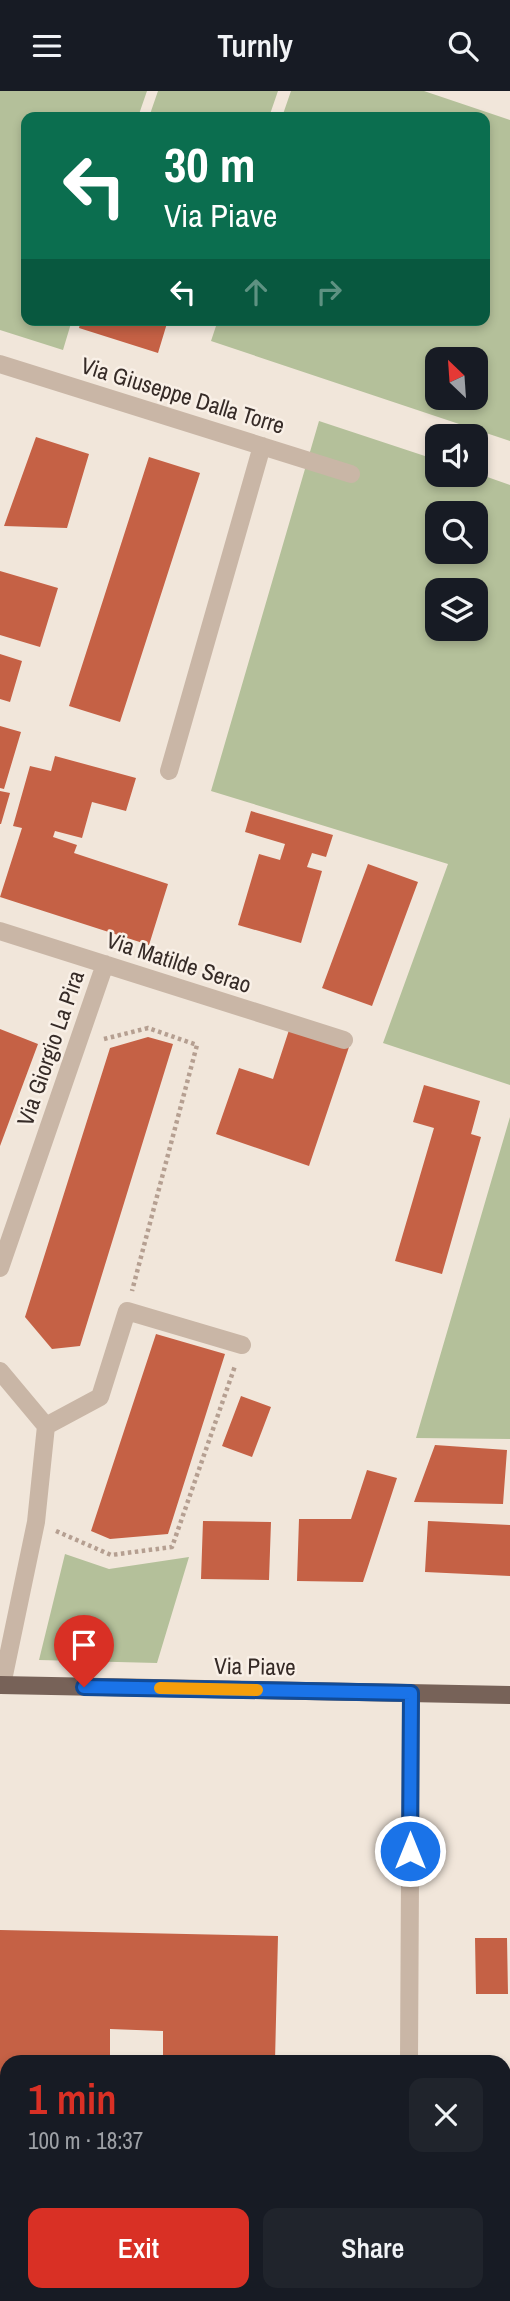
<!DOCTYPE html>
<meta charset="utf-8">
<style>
body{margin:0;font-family:"Archivo Narrow",sans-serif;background:#20242c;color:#f1f3f6;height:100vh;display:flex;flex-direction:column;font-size:26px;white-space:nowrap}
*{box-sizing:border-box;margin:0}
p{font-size:23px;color:#9ea1a6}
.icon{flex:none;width:38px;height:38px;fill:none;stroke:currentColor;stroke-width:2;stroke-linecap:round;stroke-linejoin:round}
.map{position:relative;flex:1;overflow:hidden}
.sheet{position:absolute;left:0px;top:1964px;width:511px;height:247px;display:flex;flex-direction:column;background:#171b24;border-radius:21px 21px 0 0;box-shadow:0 4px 10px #0003}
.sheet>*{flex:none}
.hud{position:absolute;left:21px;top:21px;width:469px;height:214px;border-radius:14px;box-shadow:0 4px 10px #0003;background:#0b6e4f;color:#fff;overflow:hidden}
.needle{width:46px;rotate:335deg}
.tools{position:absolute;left:425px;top:256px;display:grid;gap:14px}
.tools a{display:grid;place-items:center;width:63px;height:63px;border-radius:14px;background:#171b24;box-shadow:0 4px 10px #0003;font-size:35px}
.pin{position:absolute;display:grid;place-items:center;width:60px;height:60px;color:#fff;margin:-72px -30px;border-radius:50% 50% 50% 0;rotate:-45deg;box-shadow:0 0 7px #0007}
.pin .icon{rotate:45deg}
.me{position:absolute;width:77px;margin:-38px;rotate:0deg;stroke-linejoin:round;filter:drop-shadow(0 0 5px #0008)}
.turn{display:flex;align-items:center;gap:24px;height:147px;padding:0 28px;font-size:32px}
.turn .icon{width:91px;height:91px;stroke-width:2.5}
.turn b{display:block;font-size:49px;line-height:60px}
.lanes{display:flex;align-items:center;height:66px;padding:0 28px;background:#0003;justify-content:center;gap:35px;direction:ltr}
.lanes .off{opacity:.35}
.round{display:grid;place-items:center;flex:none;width:74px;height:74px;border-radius:14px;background:#20242c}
.summary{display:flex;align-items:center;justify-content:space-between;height:119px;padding:0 28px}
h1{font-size:42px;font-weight:600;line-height:52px;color:#d93025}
.button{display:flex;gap:14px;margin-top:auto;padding:14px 28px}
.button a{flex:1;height:80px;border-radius:14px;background:#d93025;color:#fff;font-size:28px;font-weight:600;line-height:80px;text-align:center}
.button a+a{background:#20242c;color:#f1f3f6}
header{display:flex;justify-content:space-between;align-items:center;height:91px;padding:0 28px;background:#171b24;font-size:32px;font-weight:600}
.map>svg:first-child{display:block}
.green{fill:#b4c09a;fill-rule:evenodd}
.building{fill:#c56145}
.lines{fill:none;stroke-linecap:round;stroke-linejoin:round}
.path{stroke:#b59f91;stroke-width:4.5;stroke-dasharray:3.5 3.5;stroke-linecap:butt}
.minor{stroke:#c9b6a6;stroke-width:18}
.major{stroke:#776258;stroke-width:18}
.route-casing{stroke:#114b97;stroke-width:18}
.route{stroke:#1a73e8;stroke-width:12}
.slow{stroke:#f59e0b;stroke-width:12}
.labels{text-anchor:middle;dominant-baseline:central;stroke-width:5;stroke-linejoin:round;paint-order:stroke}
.street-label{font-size:23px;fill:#362b27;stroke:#f9f0e7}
</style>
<header><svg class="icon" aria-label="menu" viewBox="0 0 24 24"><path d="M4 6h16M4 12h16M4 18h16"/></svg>Turnly<svg class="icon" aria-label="search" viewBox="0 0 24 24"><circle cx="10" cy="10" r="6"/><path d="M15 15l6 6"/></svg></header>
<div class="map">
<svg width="510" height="2210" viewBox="0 0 510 2210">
<rect width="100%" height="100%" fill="#f1e6da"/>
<!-- green -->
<path class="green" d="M 0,0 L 147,0 L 138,26 L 26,26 L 26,229 L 72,229 L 63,259 L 0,239 Z
M 158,0 L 278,0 L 269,26 L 149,26 Z
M 291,0 L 424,0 L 510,29 L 510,350 L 211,250 L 218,229 L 485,229 L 485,26 L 282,26 ZM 438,268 L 476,268 L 476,306 L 438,306 Z
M 319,330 L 437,369 L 438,383 L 476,382 L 510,394 L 510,994 L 383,952 L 448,773 L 211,700 ZM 438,422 L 476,422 L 476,460 L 438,460 ZM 438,499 L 476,499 L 476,537 L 438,537 Z
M 510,1026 L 510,1348 L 416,1347 Z
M 65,1463 L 109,1478 L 189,1466 L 157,1572 L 39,1569 Z"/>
<!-- building -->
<path class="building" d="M 81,229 L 168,229 L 158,262 L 79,237 Z
M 36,346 L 89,363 L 67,437 L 4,435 Z
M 149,366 L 200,382 L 120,631 L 69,615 Z
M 0,480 L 58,497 L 40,556 L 0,544 Z
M 0,563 L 22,570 L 10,611 L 0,608 Z
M 0,635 L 21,641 L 4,698 L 0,697 Z
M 55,665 L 136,687 L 126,720 L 92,711 L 82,747 L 55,740 L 53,746 L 77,754 L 74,762 L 168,793 L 149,854 L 0,806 L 22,737 L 13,735 L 30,675 L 51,680 Z
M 0,700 L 10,702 L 1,733 L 0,733 Z
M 251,720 L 333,744 L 326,766 L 312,762 L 307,776 L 322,780 L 301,852 L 238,834 L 259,763 L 280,769 L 285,753 L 245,741 Z
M 368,773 L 418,791 L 372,915 L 322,897 Z
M 290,936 L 349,956 L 309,1075 L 216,1043 L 239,977 L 273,988 Z
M 0,938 L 38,953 L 0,1055 Z
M 148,946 L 173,953 L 80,1255 L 52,1258 L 25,1226 L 110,957 Z
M 424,994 L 480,1010 L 471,1043 L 481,1046 L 442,1183 L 395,1170 L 434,1037 L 413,1031 Z
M 156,1243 L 225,1263 L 168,1443 L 110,1448 L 91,1440 Z
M 241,1305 L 271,1316 L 252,1366 L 222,1355 Z
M 435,1354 L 507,1359 L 503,1413 L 414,1411 Z
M 367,1379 L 397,1387 L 363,1491 L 297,1490 L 299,1428 L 351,1428 Z
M 203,1430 L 271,1431 L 269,1489 L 201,1488 Z
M 428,1430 L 510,1434 L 510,1485 L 425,1481 Z
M 0,1839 L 278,1845 L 275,1970 L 163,1970 L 163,1940 L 110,1938 L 110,1970 L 7,1970 L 7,2135 L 0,2135 Z
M 475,1847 L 507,1847 L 508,1903 L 476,1903 Z
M 504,1996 L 510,1996 L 510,2210 L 470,2210 L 470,2203 L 504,2203 Z"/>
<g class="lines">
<!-- path -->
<path class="path" d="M 104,948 L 148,937 L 197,954 L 132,1200
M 56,1440 L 111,1464 L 172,1456 L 235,1275"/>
<!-- minor -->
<path class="minor" d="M 0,273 L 351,383
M 169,680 L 262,355
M 0,840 L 344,949
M 0,1177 L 105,873
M 0,1280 L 46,1335 L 36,1431 L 2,1594
M 46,1335 L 100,1306 L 127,1220 L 242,1254
M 409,1970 L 411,1602
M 408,2210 L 408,2203"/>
<!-- major -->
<path class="major" d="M 0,1594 L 510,1604"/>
</g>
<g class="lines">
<defs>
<path id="route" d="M 84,1596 L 411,1602 L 410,1760"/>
</defs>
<!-- route casing -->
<use href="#route" class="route-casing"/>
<!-- route -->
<use href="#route" class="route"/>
<!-- slow -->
<path class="slow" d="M 160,1597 L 257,1599"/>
</g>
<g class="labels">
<!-- street labels -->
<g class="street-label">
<text transform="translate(183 304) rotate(17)">Via Giuseppe Dalla Torre</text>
<text transform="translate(179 871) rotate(18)">Via Matilde Serao</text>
<text transform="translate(50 957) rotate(-71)">Via Giorgio La Pira</text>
<text transform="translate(255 1575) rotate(1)">Via Piave</text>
</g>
</g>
</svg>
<div class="tools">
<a><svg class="needle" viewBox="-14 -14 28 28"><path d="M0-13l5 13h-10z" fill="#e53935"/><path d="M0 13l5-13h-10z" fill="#9ea1a6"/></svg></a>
<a><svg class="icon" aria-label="sound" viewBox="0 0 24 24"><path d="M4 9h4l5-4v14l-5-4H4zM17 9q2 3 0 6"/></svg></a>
<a><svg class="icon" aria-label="search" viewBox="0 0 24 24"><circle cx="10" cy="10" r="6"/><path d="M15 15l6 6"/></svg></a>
<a><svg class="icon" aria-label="layers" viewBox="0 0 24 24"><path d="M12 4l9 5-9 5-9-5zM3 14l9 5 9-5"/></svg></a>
</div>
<div class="pin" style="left:84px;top:1596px;background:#d93025"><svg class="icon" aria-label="arrive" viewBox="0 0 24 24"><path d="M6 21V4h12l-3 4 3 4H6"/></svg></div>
<svg class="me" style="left:410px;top:1760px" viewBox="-20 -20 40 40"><circle r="17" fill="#1a73e8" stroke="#fff" stroke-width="3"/><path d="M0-11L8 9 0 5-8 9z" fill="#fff"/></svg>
<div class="hud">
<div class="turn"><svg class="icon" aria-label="left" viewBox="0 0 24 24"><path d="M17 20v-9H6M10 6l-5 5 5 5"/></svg><div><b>30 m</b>Via Piave</div></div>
<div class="lanes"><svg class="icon" aria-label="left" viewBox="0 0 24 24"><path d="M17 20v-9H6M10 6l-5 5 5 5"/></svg><svg class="icon off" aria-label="ahead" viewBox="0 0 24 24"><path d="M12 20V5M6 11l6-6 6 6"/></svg><svg class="icon off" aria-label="right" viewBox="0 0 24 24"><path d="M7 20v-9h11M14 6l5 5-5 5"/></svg></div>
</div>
<section class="sheet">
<div class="summary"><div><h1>1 min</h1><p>100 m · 18:37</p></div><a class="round"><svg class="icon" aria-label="close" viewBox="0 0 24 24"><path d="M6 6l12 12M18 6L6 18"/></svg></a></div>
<div class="button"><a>Exit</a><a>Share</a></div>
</section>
</div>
